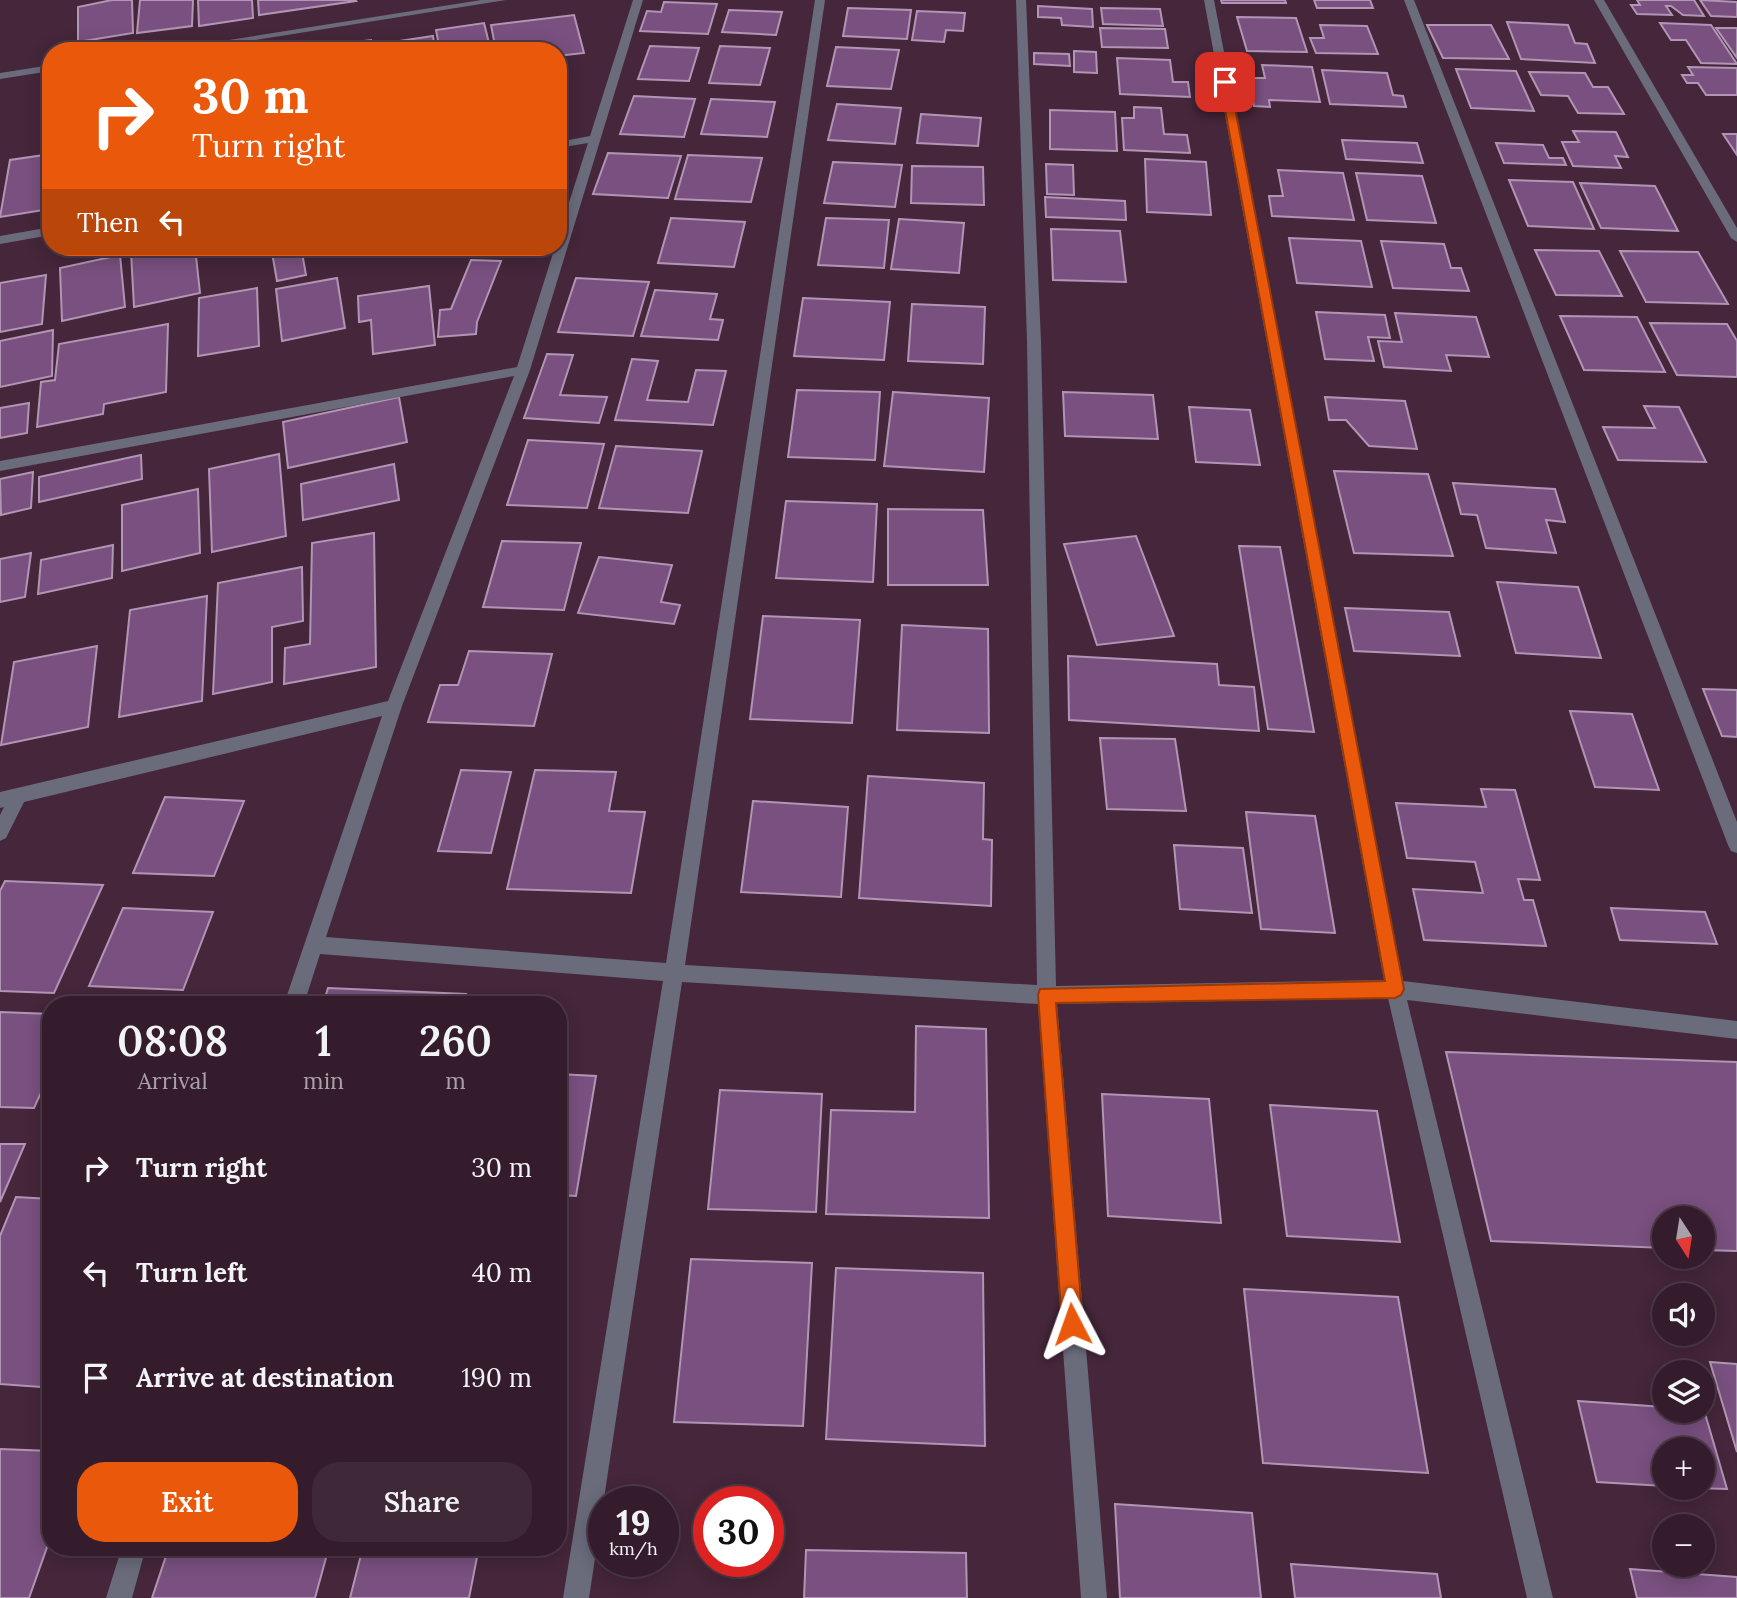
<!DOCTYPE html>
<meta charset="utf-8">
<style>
body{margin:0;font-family:Lora,serif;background:#3f2938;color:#f1f3f6;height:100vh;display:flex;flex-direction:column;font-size:26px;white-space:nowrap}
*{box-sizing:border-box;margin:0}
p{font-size:23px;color:#a9a1a9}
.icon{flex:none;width:38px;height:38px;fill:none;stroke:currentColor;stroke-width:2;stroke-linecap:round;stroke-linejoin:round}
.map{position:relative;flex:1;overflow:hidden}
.drawer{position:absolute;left:42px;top:996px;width:525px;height:560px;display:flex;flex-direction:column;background:#341c2c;border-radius:28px;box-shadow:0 4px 18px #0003,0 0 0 2px #4e3a48}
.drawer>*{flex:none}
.hud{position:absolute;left:42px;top:42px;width:525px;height:214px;border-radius:28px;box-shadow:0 4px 18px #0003,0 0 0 2px #4e3a48;background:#ea580c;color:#fff;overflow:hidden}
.needle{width:46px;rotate:168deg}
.tools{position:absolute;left:1652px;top:1206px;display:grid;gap:14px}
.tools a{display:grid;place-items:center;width:63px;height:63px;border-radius:50%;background:#341c2c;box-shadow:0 4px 18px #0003,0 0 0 2px #4e3a48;font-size:35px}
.speed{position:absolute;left:588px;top:1486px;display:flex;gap:14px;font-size:35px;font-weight:700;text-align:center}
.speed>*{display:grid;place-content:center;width:91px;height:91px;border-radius:50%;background:#341c2c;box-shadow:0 4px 18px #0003,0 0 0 2px #4e3a48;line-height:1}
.speed small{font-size:18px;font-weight:400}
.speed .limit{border:10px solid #d22;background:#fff;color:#111}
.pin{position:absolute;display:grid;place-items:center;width:60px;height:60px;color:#fff;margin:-30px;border-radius:14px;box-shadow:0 4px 10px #0006}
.me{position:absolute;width:77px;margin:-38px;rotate:356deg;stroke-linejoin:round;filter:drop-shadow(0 0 5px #0008)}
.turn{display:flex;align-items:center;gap:24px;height:147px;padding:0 35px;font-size:32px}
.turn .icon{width:91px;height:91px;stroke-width:2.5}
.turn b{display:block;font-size:49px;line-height:60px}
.then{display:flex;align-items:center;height:66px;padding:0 35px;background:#0003;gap:14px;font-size:26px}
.eta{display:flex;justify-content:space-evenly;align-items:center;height:119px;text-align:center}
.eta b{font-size:42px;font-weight:600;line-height:49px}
.cta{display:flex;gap:14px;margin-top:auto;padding:14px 35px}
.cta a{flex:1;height:80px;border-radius:28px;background:#ea580c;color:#fff;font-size:28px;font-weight:600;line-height:80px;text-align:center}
.cta a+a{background:#3f2938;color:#f1f3f6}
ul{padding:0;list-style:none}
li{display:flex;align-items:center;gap:21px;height:105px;padding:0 35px}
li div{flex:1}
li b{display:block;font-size:26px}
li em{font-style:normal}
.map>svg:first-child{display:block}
.building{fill:#79507f;stroke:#b195b4;stroke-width:2}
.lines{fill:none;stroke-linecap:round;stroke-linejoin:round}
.minor{fill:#6a6b7b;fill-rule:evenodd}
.route{fill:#ea580c;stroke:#983908;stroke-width:2}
</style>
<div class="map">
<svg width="1737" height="1598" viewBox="0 0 1737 1598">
<rect width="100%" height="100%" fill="#45263a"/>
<!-- building -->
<path class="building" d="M 112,0 L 132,0 L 133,33 L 78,42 L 78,7 Z
M 140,0 L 193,0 L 192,26 L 137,33 Z
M 198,0 L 252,0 L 253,18 L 199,26 Z
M 258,0 L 355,0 L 356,1 L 259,15 Z
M 1221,0 L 1285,0 L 1286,3 L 1222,3 Z
M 1314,0 L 1370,0 L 1373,8 L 1317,8 Z
M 1637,0 L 1694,0 L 1704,16 L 1683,15 L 1671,6 L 1666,6 L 1672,15 L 1637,14 L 1631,5 L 1640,5 Z
M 1700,0 L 1737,2 L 1737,17 L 1711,16 Z
M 664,2 L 717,4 L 708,34 L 640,31 L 647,11 L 661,12 Z
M 1038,6 L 1092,9 L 1093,27 L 1062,25 L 1061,18 L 1038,17 Z
M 848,8 L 911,10 L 907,39 L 843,36 Z
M 1101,8 L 1160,9 L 1163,26 L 1103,24 Z
M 729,10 L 782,12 L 776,35 L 722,32 Z
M 917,11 L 965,13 L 963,31 L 946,30 L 944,42 L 912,40 Z
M 574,15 L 584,53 L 558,56 L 558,51 L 496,51 L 491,25 Z
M 1237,17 L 1296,18 L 1307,52 L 1247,51 Z
M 1507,22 L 1568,25 L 1575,43 L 1587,44 L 1595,63 L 1521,59 Z
M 484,23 L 491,51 L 440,51 L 436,30 Z
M 1660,23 L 1711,25 L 1737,64 L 1701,63 L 1686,40 L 1671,40 Z
M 1320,25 L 1367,26 L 1378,54 L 1316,53 L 1310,38 L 1324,38 Z
M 1427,25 L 1491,25 L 1509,59 L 1443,58 Z
M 1100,28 L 1165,29 L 1168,48 L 1102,47 Z
M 1716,28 L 1737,28 L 1737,58 Z
M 433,36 L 435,51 L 380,51 L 379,44 Z
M 371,40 L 372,51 L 322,51 L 321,46 Z
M 650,46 L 699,48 L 689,81 L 638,79 Z
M 720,46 L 770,48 L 760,85 L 709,83 Z
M 836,47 L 899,50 L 891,89 L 827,86 Z
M 1074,51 L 1096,52 L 1097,73 L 1074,72 Z
M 1034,53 L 1069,54 L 1070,66 L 1034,64 Z
M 1117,58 L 1170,60 L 1173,82 L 1188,82 L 1190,97 L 1120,94 Z
M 1262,65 L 1312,67 L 1320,102 L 1269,100 L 1270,107 L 1254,106 L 1249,78 L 1265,78 Z
M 1688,67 L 1737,68 L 1737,95 L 1706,95 L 1698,83 L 1687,83 L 1682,75 L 1693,75 Z
M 1456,69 L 1516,71 L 1534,111 L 1471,108 Z
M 1322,70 L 1387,73 L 1393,95 L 1403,96 L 1406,107 L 1330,104 Z
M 1529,72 L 1585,73 L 1593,87 L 1608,87 L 1624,114 L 1578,113 L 1568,96 L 1541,95 Z
M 634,96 L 695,99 L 684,137 L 620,134 Z
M 711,99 L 775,102 L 767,137 L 701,134 Z
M 837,104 L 901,108 L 895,144 L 828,140 Z
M 1134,107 L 1161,108 L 1164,134 L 1187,135 L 1190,153 L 1124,150 L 1122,118 L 1134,118 Z
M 1050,110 L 1115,112 L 1117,151 L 1050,149 Z
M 921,114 L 981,118 L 978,146 L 917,143 Z
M 1573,131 L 1616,132 L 1628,157 L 1615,156 L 1621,168 L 1573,166 L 1562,142 L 1579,142 Z
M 1723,134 L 1737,134 L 1737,155 Z
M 1342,140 L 1417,143 L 1423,163 L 1346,159 Z
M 1496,143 L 1543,145 L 1549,158 L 1563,158 L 1566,165 L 1504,163 Z
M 608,153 L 681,156 L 668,198 L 593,194 Z
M 51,154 L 50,209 L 0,217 L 10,160 Z
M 688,155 L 762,158 L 751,202 L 675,199 Z
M 1145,159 L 1206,162 L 1211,215 L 1147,212 Z
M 833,162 L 902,165 L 895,207 L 824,203 Z
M 1046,164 L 1073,165 L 1074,195 L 1047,194 Z
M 912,166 L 983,167 L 984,205 L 911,203 Z
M 1278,170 L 1343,173 L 1354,220 L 1272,216 L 1269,196 L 1283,196 Z
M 1356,173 L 1422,176 L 1436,223 L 1367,220 Z
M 1509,180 L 1573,182 L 1594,229 L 1528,226 Z
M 1580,183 L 1655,186 L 1678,231 L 1601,228 Z
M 1045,197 L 1125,201 L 1126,220 L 1046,217 Z
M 671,218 L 745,222 L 734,267 L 658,263 Z
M 826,218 L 889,220 L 884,268 L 818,265 Z
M 899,219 L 964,223 L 959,273 L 891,269 Z
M 1051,229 L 1120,231 L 1126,282 L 1053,280 Z
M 1289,238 L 1361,241 L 1372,287 L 1297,283 Z
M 1381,241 L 1444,244 L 1451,268 L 1461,268 L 1469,291 L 1393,288 Z
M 159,247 L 195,247 L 200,293 L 134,307 L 131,252 Z
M 271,247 L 301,247 L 306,275 L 277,281 Z
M 411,247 L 454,247 L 413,255 Z
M 1535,250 L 1599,251 L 1622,296 L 1556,295 Z
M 1620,251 L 1698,252 L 1728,304 L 1646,302 Z
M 120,255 L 125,307 L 62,321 L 60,268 Z
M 471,260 L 501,261 L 477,322 L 476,334 L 438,337 L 440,310 L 451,309 Z
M 46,275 L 42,324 L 0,332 L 0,283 Z
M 337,278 L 345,328 L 282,341 L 276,289 Z
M 576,278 L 649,282 L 633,336 L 558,332 Z
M 429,286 L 435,345 L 373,354 L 371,320 L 359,322 L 358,296 Z
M 257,288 L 259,346 L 198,356 L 199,298 Z
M 655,290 L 717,294 L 710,319 L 723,320 L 718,340 L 641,336 Z
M 803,298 L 890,302 L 884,360 L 794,356 Z
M 912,304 L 985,307 L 983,364 L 908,361 Z
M 1316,312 L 1385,315 L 1390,338 L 1368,337 L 1374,361 L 1325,359 Z
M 1395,313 L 1476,317 L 1489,357 L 1446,355 L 1451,371 L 1384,367 L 1378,341 L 1402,342 Z
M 1560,316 L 1637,317 L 1665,372 L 1584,370 Z
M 1650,323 L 1727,324 L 1737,341 L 1737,377 L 1677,375 Z
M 168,324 L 166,392 L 104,404 L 103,414 L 37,427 L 41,382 L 55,380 L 59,344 Z
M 53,330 L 52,376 L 0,387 L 0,341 Z
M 547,354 L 573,355 L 560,395 L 607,397 L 599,423 L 524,418 Z
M 632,359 L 658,361 L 647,400 L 688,402 L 696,370 L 726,371 L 713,425 L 615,420 Z
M 797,390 L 880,392 L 875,460 L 788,457 Z
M 893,392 L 989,398 L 984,472 L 884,466 Z
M 1063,392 L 1153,395 L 1158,439 L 1065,436 Z
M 399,397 L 407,442 L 288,468 L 283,422 Z
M 1325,397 L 1405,401 L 1417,449 L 1369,446 L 1346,420 L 1329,420 Z
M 29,403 L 27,433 L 0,438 L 0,408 Z
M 1644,406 L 1679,407 L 1706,462 L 1618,460 L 1603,427 L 1655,428 Z
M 1189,407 L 1250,410 L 1260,465 L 1196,462 Z
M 528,440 L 604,444 L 587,508 L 507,505 Z
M 616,446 L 702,451 L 688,513 L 599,508 Z
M 279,454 L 286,536 L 212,552 L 209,469 Z
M 141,455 L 142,479 L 39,502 L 39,477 Z
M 394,464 L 399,500 L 303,520 L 301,484 Z
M 1334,471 L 1428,474 L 1453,556 L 1354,553 Z
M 33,472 L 31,508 L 1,515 L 0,479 Z
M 1453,483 L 1555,489 L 1565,522 L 1546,520 L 1556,553 L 1486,548 L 1477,515 L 1461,514 Z
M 198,489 L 200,553 L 122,571 L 122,505 Z
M 786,501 L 877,504 L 873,582 L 776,578 Z
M 888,509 L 983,510 L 988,585 L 888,585 Z
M 374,533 L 376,667 L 284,684 L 285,648 L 310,644 L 312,543 Z
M 1136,536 L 1174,636 L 1097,645 L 1064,544 Z
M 502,541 L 581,543 L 564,610 L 483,607 Z
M 113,545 L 112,578 L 38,594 L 41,560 Z
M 1239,546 L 1280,547 L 1314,732 L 1268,729 Z
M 31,553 L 25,597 L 0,602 L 0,559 Z
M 599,557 L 672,565 L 661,602 L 680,605 L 674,624 L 578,613 Z
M 302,567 L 303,621 L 272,627 L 272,682 L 213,694 L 218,583 Z
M 1497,582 L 1578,587 L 1601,658 L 1516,653 Z
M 207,596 L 202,701 L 119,717 L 130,610 Z
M 1345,608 L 1449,612 L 1460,656 L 1354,651 Z
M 763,616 L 860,620 L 852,723 L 750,719 Z
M 902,625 L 988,629 L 989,733 L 897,730 Z
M 97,646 L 88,727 L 1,745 L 14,662 Z
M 469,651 L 552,654 L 534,726 L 428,722 L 440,685 L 458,685 Z
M 1068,656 L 1217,664 L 1219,685 L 1254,687 L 1259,731 L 1069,720 Z
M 1703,689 L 1737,690 L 1737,737 L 1722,736 Z
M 1570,711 L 1632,714 L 1659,790 L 1595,787 Z
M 1100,738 L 1175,739 L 1186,811 L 1107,809 Z
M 461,770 L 511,772 L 491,853 L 438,851 Z
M 535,770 L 616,772 L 609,811 L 645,812 L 631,893 L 507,889 Z
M 868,776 L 984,783 L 983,839 L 992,840 L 991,906 L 859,898 Z
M 1481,789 L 1515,790 L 1540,880 L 1518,879 L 1524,900 L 1533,900 L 1546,946 L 1424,940 L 1413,889 L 1483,893 L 1475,862 L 1407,858 L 1396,803 L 1486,807 Z
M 165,797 L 244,801 L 214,876 L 133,873 Z
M 753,801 L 848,807 L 841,897 L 741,892 Z
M 1246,812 L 1315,816 L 1335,933 L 1261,929 Z
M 1174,845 L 1243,848 L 1252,913 L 1180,909 Z
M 5,881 L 103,885 L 54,993 L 0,991 L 0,891 Z
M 123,908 L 213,912 L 183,990 L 89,986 Z
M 1611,908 L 1705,912 L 1717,944 L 1620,940 Z
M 328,988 L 466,994 L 464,1004 L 323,1004 Z
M 0,1012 L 51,1014 L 51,1071 L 34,1108 L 0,1107 Z
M 916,1026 L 986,1029 L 989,1218 L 826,1214 L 831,1110 L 915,1112 Z
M 1446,1052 L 1737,1062 L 1737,1251 L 1703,1250 L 1703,1218 L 1664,1218 L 1664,1248 L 1491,1241 Z
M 558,1074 L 596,1076 L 576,1196 L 558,1195 Z
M 720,1090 L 822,1094 L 816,1212 L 708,1209 Z
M 1102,1094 L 1209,1099 L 1221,1223 L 1108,1216 Z
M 1270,1105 L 1377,1111 L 1400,1242 L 1287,1236 Z
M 0,1144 L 25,1144 L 0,1202 Z
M 16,1197 L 51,1199 L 51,1361 L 41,1387 L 0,1384 L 0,1236 Z
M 691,1259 L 812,1263 L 803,1426 L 674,1422 Z
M 836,1268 L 983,1273 L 985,1446 L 826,1439 Z
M 1244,1289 L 1398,1297 L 1428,1473 L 1263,1463 Z
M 1710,1362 L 1737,1364 L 1737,1452 Z
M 1578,1401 L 1664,1407 L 1664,1410 L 1704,1410 L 1727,1489 L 1694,1488 L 1703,1488 L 1703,1449 L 1664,1449 L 1664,1486 L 1597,1482 Z
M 0,1449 L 51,1451 L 51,1536 L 29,1598 L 0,1598 Z
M 1115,1504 L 1252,1513 L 1261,1598 L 1120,1598 Z
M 169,1547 L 329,1547 L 315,1598 L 152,1598 Z
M 363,1547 L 479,1547 L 469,1598 L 350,1598 Z
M 806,1550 L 966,1553 L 967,1598 L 804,1598 Z
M 1291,1564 L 1437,1574 L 1441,1598 L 1295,1598 Z
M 1630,1569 L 1737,1577 L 1737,1598 L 1637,1598 Z"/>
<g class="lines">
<!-- minor -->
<path class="minor" d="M 481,0 L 506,0 L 187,51 L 160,51 Z
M 633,0 L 643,0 L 530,370 L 402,706 L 326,937 L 666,963 L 815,0 L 825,0 L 685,965 L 1037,985 L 1027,341 L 1016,0 L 1026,0 L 1041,341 L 1056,986 L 1384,980 L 1204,0 L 1214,0 L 1403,981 L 1737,1021 L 1737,1039 L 1407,1000 L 1553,1598 L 1527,1598 L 1388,998 L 1057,1004 L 1107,1598 L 1081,1598 L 1038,1004 L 682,982 L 589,1598 L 563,1598 L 663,981 L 320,954 L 304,1004 L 284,1004 L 382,716 L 24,802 L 6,838 L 0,841 L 0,815 L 4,807 L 0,808 L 0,792 L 388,701 L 514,376 L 0,471 L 0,461 L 517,367 L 555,247 L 558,247 L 558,237 L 588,143 L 558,148 L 558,142 L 590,136 Z
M 1404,0 L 1414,0 L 1737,822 L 1737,853 L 1731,851 L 1728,845 Z
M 1594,0 L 1604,0 L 1737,228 L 1737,242 L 1731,238 Z
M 51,65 L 51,71 L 0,79 L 0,73 Z
M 51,227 L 51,235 L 0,244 L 0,236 Z
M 122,1547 L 146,1547 L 132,1598 L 106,1598 Z"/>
</g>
<!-- route -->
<path class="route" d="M 1225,79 L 1230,82 L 1404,989 L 1401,995 L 1395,998 L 1056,1003 L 1083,1324 L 1080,1331 L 1072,1334 L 1065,1331 L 1062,1324 L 1038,995 L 1040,989 L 1385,981 L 1220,82 Z"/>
</svg>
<div class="tools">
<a><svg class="needle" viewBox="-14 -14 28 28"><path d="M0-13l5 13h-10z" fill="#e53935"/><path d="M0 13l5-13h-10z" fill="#a9a1a9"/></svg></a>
<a><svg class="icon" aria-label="sound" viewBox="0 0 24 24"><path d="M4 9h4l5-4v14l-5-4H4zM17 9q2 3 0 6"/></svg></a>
<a><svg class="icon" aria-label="layers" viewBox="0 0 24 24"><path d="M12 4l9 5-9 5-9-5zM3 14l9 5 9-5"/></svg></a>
<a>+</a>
<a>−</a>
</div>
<div class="speed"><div>19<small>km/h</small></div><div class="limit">30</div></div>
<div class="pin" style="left:1225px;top:82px;background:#d93025"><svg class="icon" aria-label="arrive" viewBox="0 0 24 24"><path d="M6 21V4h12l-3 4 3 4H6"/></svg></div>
<svg class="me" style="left:1072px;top:1324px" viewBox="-20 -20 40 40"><path d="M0-17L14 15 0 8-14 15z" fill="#ea580c" stroke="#fff" stroke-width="4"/></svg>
<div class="hud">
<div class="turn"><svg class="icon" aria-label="right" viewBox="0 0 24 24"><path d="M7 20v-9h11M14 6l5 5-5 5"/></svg><div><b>30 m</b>Turn right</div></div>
<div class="then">Then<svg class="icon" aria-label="left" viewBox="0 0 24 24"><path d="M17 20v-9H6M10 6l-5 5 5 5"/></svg></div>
</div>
<section class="drawer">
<div class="eta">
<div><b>08:08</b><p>Arrival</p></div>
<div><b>1</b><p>min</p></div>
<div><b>260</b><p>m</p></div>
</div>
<ul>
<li><svg class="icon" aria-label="right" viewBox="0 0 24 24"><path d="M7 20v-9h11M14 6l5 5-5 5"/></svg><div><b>Turn right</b></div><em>30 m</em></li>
<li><svg class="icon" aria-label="left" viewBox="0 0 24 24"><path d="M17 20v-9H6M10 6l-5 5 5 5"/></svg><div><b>Turn left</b></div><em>40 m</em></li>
<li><svg class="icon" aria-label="arrive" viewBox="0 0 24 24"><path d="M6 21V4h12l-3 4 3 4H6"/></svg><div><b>Arrive at destination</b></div><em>190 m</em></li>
</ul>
<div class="cta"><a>Exit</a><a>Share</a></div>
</section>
</div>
